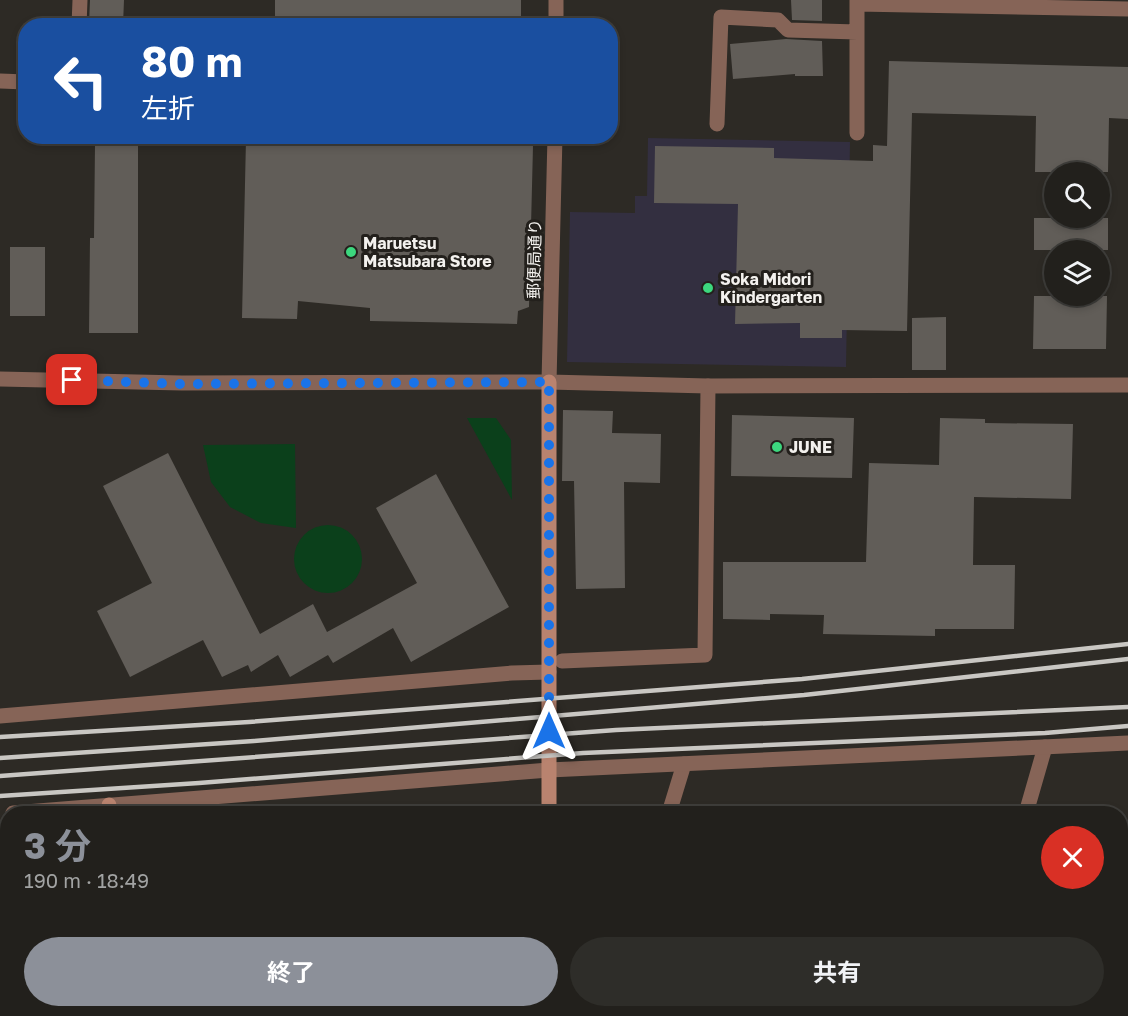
<!DOCTYPE html>
<html lang="ja">
<meta charset="utf-8">
<style>
body{margin:0;font-family:"Golos Text","Noto Sans JP",sans-serif;background:#2e2d29;color:#f1f3f6;height:100vh;display:flex;flex-direction:column;font-size:22px;white-space:nowrap}
*{box-sizing:border-box;margin:0}
p{font-size:20px;color:#a2a3a3}
.icon{flex:none;width:33px;height:33px;fill:none;stroke:currentColor;stroke-width:2;stroke-linecap:round;stroke-linejoin:round}
.map{position:relative;flex:1;overflow:hidden}
.sheet{position:absolute;left:0px;top:806px;width:1128px;height:212px;display:flex;flex-direction:column;background:#22201c;border-radius:24px 24px 0 0;box-shadow:0 3px 9px #0003,0 0 0 2px #3f3e3b}
.sheet>*{flex:none}
.hud{position:absolute;left:18px;top:18px;width:600px;height:126px;border-radius:24px;box-shadow:0 3px 9px #0003,0 0 0 2px #3f3e3b;background:#1a4fa0;color:#fff;overflow:hidden}
.controls{position:absolute;left:1044px;top:162px;display:grid;gap:12px}
.controls a{display:grid;place-items:center;width:66px;height:66px;border-radius:50%;background:#22201c;box-shadow:0 3px 9px #0003,0 0 0 2px #3f3e3b;font-size:30px}
.pin{position:absolute;display:grid;place-items:center;width:51px;height:51px;color:#fff;margin:-26px;border-radius:12px;box-shadow:0 3px 9px #0006}
.me{position:absolute;width:66px;margin:-33px;rotate:0deg;stroke-linejoin:round;filter:drop-shadow(0 0 4px #0008)}
.turn{display:flex;align-items:center;gap:21px;height:126px;padding:0 24px;font-size:27px}
.turn .icon{width:78px;height:78px;stroke-width:2.5}
.turn b{display:block;font-size:42px;line-height:51px}
.round{display:grid;place-items:center;flex:none;width:63px;height:63px;border-radius:32px;background:#2e2d29}
.head{display:flex;align-items:center;justify-content:space-between;height:102px;padding:0 24px}
h1{font-size:36px;font-weight:700;line-height:45px;color:#8c9099}
.button{display:flex;gap:12px;margin-top:auto;padding:12px 24px}
.button a{flex:1;height:69px;border-radius:36px;background:#8c9099;color:#fff;font-size:24px;font-weight:700;line-height:69px;text-align:center}
.button a+a{background:#2e2d29;color:#f1f3f6}
.map>svg:first-child{display:block}
.education{fill:#332f40}
.green{fill:#0b401b}
.building{fill:#615d58}
.lines{fill:none;stroke-linecap:round;stroke-linejoin:round}
.lane{stroke:#866457;stroke-width:15}
.street{stroke:#866457;stroke-width:15}
.secondary{stroke:#b9836f;stroke-width:15}
.rail{stroke:#c9c7c3;stroke-width:4.5}
.route{stroke:#1a73e8;stroke-width:10;stroke-dasharray:0 18}
.poi-dot{fill:#3cd77e;stroke:#23201c;stroke-width:2}
.labels{text-anchor:middle;dominant-baseline:central;stroke-width:6;stroke-linejoin:round;paint-order:stroke}
.poi-label{font-size:16px;font-weight:bold;fill:#f3f1ee;stroke:#23201c;text-anchor:start}
.street-label{font-size:16px;fill:#f3f1ee;stroke:#23201c}
</style>
<div class="map">
<svg width="1128" height="1016" viewBox="0 0 1128 1016">
<rect width="100%" height="100%" fill="#2d2a25"/>
<!-- education -->
<path class="education" d="M 648,138 L 850,142 L 846,367 L 567,362 L 570,212 L 635,213 L 635,196 L 647,196 Z"/>
<!-- green -->
<path class="green" d="M 467,418 L 496,418 L 511,440 L 512,500 Z
M 295,444 L 296,528 L 261,523 L 230,507 L 211,482 L 203,445 Z
M294 559a34 34 0 1 1 68 0a34 34 0 1 1-68 0Z"/>
<!-- building -->
<path class="building" d="M 90,0 L 124,0 L 123,25 L 89,24 Z
M 275,0 L 521,0 L 521,26 L 275,26 Z
M 791,0 L 822,0 L 822,21 L 792,20 Z
M 786,39 L 822,41 L 823,76 L 795,76 L 795,74 L 733,79 L 730,44 Z
M 889,61 L 1128,67 L 1128,119 L 1109,118 L 1108,172 L 1035,172 L 1036,116 L 912,113 L 907,331 L 842,330 L 842,338 L 800,338 L 800,323 L 735,324 L 738,204 L 654,203 L 655,146 L 774,148 L 774,158 L 873,161 L 873,145 L 887,146 Z
M 246,139 L 533,146 L 529,307 L 518,311 L 517,324 L 370,321 L 370,308 L 298,301 L 297,319 L 242,318 Z
M 95,144 L 138,144 L 138,333 L 89,333 L 90,238 L 94,238 Z
M 1034,218 L 1108,218 L 1108,250 L 1034,250 Z
M 10,247 L 45,247 L 45,316 L 10,316 Z
M 1034,296 L 1107,296 L 1106,349 L 1033,349 Z
M 946,317 L 946,370 L 912,370 L 912,318 Z
M 563,410 L 613,411 L 612,433 L 661,434 L 660,483 L 624,482 L 625,588 L 576,589 L 574,481 L 562,481 Z
M 732,415 L 854,418 L 852,478 L 731,476 Z
M 940,418 L 985,419 L 985,423 L 1073,424 L 1071,499 L 974,497 L 973,565 L 1015,565 L 1014,629 L 935,629 L 935,636 L 823,634 L 824,615 L 770,614 L 770,620 L 723,619 L 723,562 L 866,562 L 869,463 L 939,465 Z
M 168,453 L 260,634 L 313,604 L 327,632 L 417,583 L 376,508 L 436,474 L 509,607 L 411,662 L 393,628 L 333,663 L 328,655 L 290,677 L 278,655 L 251,672 L 248,665 L 222,677 L 203,640 L 130,677 L 97,611 L 152,583 L 103,486 Z"/>
<g class="lines">
<!-- lane -->
<path class="lane" d="M 79,26 L 80,0
M 0,81 L 26,82
M 562,661 L 705,655 L 708,386
M 669,813 L 684,764
M 1026,813 L 1045,747
M 305,1016 L 305,1010
M 970,1016 L 972,1010"/>
<!-- street -->
<path class="street" d="M 857,0 L 857,4 L 1128,9
M 556,26 L 556,0
M 717,124 L 721,17 L 778,20 L 788,30 L 857,32
M 857,133 L 857,4
M 0,379 L 182,383 L 549,382 L 708,386 L 1128,385
M 549,382 L 555,136
M 0,716 L 512,673 L 549,672
M 13,813 L 549,770 L 1128,743
M 0,913 L 8,913"/>
<!-- secondary -->
<path class="secondary" d="M 549,382 L 549,813
M 109,813 L 109,805
M 107,1016 L 107,1010
M 549,1016 L 549,1010"/>
<!-- rail -->
<path class="rail" d="M 0,737 L 249,722 L 802,679 L 1128,644
M 0,758 L 254,741 L 804,695 L 1128,659
M 0,776 L 616,730 L 1128,707
M 0,796 L 199,783 L 583,753 L 1045,733 L 1128,726"/>
</g>
<g class="lines">
<!-- route -->
<path class="route" d="M 72,380 L 182,384 L 549,382 L 549,731"/>
</g>
<!-- markers -->
<g class="poi-dot">
<circle cx="351" cy="252" r="6"/>
<circle cx="708" cy="288" r="6"/>
<circle cx="777" cy="447" r="6"/>
</g>
<g class="labels">
<!-- poi labels -->
<g class="poi-label">
<text x="363" y="243">Maruetsu<tspan x="363" dy="18">Matsubara Store</tspan></text>
<text x="720" y="279">Soka Midori<tspan x="720" dy="18">Kindergarten</tspan></text>
<text x="789" y="447">JUNE</text>
</g>
<!-- street labels -->
<g class="street-label">
<text transform="translate(534 259) rotate(-89)">郵便局通り</text>
</g>
</g>
</svg>
<div class="controls">
<a><svg class="icon" aria-label="search" viewBox="0 0 24 24"><circle cx="10" cy="10" r="6"/><path d="M15 15l6 6"/></svg></a>
<a><svg class="icon" aria-label="layers" viewBox="0 0 24 24"><path d="M12 4l9 5-9 5-9-5zM3 14l9 5 9-5"/></svg></a>
</div>
<div class="pin" style="left:72px;top:380px;background:#d93025"><svg class="icon" aria-label="arrive" viewBox="0 0 24 24"><path d="M6 21V4h12l-3 4 3 4H6"/></svg></div>
<svg class="me" style="left:549px;top:731px" viewBox="-20 -20 40 40"><path d="M0-17L14 15 0 8-14 15z" fill="#1a73e8" stroke="#fff" stroke-width="4"/></svg>
<div class="hud">
<div class="turn"><svg class="icon" aria-label="left" viewBox="0 0 24 24"><path d="M17 20v-9H6M10 6l-5 5 5 5"/></svg><div><b>80 m</b>左折</div></div>
</div>
<section class="sheet">
<div class="head"><div><h1>3 分</h1><p>190 m · 18:49</p></div><a class="round" style="background:#d93025;color:#fff"><svg class="icon" aria-label="close" viewBox="0 0 24 24"><path d="M6 6l12 12M18 6L6 18"/></svg></a></div>
<div class="button"><a>終了</a><a>共有</a></div>
</section>
</div>
